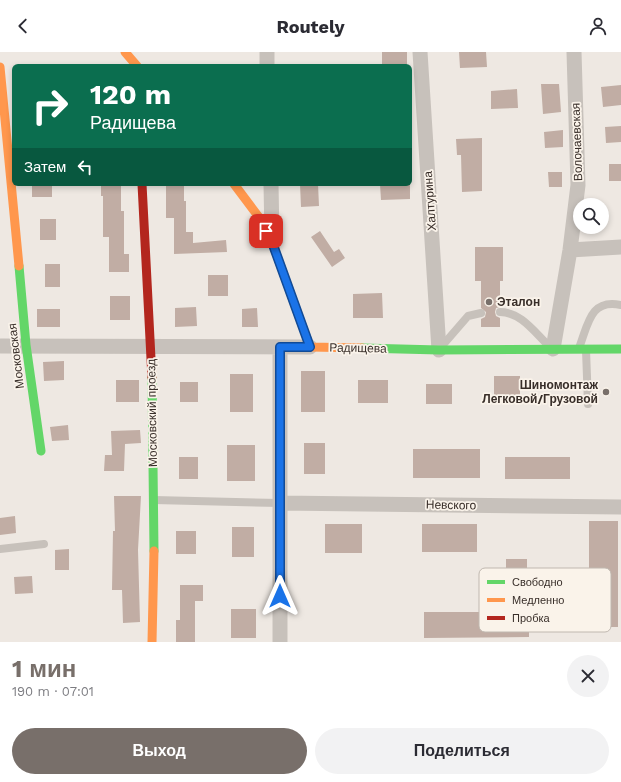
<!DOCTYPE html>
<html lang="ru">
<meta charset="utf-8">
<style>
body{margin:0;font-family:"Work Sans",sans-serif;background:#f2f2f3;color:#2b2b33;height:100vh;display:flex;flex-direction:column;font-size:15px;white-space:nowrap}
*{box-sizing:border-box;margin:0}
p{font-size:13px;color:#7c7c81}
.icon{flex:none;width:22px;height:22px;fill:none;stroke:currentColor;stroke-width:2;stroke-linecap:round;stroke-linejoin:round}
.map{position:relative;height:590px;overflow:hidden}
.details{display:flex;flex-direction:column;background:#fff;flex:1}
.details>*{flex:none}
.top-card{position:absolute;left:12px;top:12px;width:400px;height:122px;border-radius:6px;box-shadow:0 2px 6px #0003;background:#0b6e4f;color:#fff;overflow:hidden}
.tools{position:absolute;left:573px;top:146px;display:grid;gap:8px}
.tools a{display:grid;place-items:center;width:36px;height:36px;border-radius:50%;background:#fff;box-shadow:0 2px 6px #0003;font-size:20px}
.pin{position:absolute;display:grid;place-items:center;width:34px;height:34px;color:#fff;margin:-17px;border-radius:8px;box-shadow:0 2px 6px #0006}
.me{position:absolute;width:44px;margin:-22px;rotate:0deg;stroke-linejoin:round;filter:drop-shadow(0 0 3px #0008)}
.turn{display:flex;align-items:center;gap:14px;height:84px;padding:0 12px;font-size:18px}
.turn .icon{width:52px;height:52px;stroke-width:2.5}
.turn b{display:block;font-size:28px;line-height:34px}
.then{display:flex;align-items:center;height:38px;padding:0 12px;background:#0003;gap:8px;font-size:15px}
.round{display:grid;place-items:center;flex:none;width:42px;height:42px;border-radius:21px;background:#f2f2f3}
.overview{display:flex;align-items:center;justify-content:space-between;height:68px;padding:0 12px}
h1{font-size:24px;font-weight:700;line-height:30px;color:#786f6a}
.primary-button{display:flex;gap:8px;margin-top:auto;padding:8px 12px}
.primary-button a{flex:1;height:46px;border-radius:24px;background:#786f6a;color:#fff;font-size:16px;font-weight:700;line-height:46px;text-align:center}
.primary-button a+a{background:#f2f2f3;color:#2b2b33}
header{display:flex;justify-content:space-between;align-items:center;height:52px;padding:0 12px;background:#fff;font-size:18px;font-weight:700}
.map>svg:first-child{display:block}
.building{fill:#c1ada4}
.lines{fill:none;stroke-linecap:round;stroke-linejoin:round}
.lane{stroke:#c7c1bb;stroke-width:8}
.street{stroke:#c7c1bb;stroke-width:15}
.fast{stroke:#63d668;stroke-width:9}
.slow{stroke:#ff974d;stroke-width:9}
.jam{stroke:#b3261e;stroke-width:9}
.route-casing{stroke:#114b97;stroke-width:10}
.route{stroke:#1a73e8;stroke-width:7}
.poi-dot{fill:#786f6a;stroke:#faf3ea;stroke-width:1.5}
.labels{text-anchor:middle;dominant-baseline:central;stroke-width:3.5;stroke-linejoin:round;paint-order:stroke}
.street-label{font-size:12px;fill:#382e29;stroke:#faf3ea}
.poi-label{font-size:12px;font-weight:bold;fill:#382e29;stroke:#faf3ea;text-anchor:start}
.key{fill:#faf3ea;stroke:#c0b8b0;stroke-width:1}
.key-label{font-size:11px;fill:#382e29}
</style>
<header><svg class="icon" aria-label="back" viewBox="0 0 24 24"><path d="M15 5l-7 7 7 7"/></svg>Routely<svg class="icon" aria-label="person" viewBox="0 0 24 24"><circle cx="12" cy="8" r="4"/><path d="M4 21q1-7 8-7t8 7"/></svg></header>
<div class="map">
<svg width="621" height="590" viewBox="0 0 621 590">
<rect width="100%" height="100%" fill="#eee8e2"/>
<!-- building -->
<path class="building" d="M 382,0 L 407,0 L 407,14 L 382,14 Z
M 459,0 L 486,0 L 487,15 L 460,16 Z
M 541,32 L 559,32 L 561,60 L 543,62 Z
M 621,33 L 621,53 L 603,55 L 601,35 Z
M 517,37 L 518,56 L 491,57 L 491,39 Z
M 621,74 L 621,90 L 606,91 L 605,75 Z
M 563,78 L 563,95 L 545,96 L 544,80 Z
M 482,86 L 482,139 L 462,140 L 461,103 L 457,103 L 456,87 Z
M 609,112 L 621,112 L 621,129 L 609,129 Z
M 548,120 L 562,120 L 562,135 L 549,135 Z
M 32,132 L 52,132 L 52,145 L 32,145 Z
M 101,132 L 121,132 L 121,159 L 124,159 L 124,202 L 129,202 L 129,220 L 109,220 L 109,185 L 103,185 L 103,144 L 101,144 Z
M 166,132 L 184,132 L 184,149 L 186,149 L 186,180 L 193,180 L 193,191 L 226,188 L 227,200 L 174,202 L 174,166 L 166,166 Z
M 300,132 L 318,132 L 319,154 L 301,155 Z
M 380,132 L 410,132 L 410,147 L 381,148 Z
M 40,167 L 56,167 L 56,188 L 40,188 Z
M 320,179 L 334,200 L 339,197 L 345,206 L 332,215 L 311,185 Z
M 475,195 L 503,195 L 503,229 L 500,229 L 500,255 L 496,256 L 495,260 L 496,264 L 500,266 L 500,275 L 481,275 L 481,267 L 485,265 L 486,260 L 481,256 L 481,229 L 475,229 Z
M 45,212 L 60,212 L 60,235 L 45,235 Z
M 208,223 L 228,223 L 228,244 L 208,244 Z
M 382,241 L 383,266 L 353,266 L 353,242 Z
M 110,244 L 130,244 L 130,268 L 110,268 Z
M 196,255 L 197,274 L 175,275 L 175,256 Z
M 257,256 L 258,275 L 242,275 L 242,257 Z
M 37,257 L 60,257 L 60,275 L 37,275 Z
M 64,309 L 64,328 L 44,329 L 43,310 Z
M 301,319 L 325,319 L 325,360 L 301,360 Z
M 230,322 L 253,322 L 253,360 L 230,360 Z
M 494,324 L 520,324 L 520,348 L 494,348 Z
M 116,328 L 139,328 L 139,350 L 116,350 Z
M 358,328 L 388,328 L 388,351 L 358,351 Z
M 180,330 L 198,330 L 198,350 L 180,350 Z
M 426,332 L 452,332 L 452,352 L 426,352 Z
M 68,373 L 69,388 L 52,389 L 50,375 Z
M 140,378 L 141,391 L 125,392 L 124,419 L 104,419 L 105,403 L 112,403 L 111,379 Z
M 304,391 L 325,391 L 325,422 L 304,422 Z
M 227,393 L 255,393 L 255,429 L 227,429 Z
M 413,397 L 480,397 L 480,426 L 413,426 Z
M 179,405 L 198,405 L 198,427 L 179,427 Z
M 505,405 L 570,405 L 570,427 L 505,427 Z
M 114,444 L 141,444 L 138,498 L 140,570 L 123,571 L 122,538 L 112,538 L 113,479 L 115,479 Z
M 15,464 L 16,481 L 0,483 L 0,466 Z
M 589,469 L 618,469 L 618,575 L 589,575 Z
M 325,472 L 362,472 L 362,501 L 325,501 Z
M 422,472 L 477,472 L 477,500 L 422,500 Z
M 232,475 L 254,475 L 254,505 L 232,505 Z
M 176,479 L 196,479 L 196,502 L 176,502 Z
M 69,497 L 69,518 L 55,518 L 55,498 Z
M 506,507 L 527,507 L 527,527 L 506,527 Z
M 32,524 L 33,541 L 15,542 L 14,525 Z
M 180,533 L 203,533 L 203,549 L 195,549 L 195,590 L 176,590 L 176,568 L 180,568 Z
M 499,555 L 529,555 L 529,585 L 424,586 L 424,560 L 499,560 Z
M 231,557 L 256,557 L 256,586 L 231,586 Z"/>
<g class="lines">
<!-- lane -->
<path class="lane" d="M 500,260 C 521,260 535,281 549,294
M 442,294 L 468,264 L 481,261
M 579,296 C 588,273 590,246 621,253
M 586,298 L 588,352
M 154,448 L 280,451
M 0,497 L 44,492"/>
<!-- street -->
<path class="street" d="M 267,0 L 267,14
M 420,0 L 439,298
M 271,132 L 272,185
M 570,198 L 621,195
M 0,294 L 310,295
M 280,295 L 280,590
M 553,297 L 570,198 L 578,133 L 574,0
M 280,451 L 621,455"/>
<!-- fast -->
<path class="fast" d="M 19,214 L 26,293 L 41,399
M 362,296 L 439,298 L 621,297
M 152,326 L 154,499"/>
<!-- slow -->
<path class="slow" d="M 125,0 L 137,14
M 0,15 L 19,214
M 234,132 L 261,168 L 272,190 L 310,295 L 362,296
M 152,590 L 154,499"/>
<!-- jam -->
<path class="jam" d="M 142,132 L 152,326"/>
</g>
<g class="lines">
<defs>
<path id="route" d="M 266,179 L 272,190 L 310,295 L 280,295 L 280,544"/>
</defs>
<!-- route casing -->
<use href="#route" class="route-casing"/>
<!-- route -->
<use href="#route" class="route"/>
</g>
<!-- markers -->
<g class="poi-dot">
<circle cx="489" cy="250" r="4"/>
<circle cx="606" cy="340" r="4"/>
</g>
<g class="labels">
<!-- street labels -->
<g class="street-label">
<text transform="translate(577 90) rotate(-92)">Волочаевская</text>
<text transform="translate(430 149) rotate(-94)">Халтурина</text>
<text transform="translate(358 296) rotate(1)">Радищева</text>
<text transform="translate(16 304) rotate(-97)">Московская</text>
<text transform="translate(152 361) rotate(-91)">Московский проезд</text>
<text transform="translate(451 453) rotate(1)">Невского</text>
</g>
<!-- poi labels -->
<g class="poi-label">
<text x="497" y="250">Эталон</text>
<text x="598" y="333" text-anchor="end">Шиномонтаж<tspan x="598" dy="14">Легковой/Грузовой</tspan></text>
</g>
</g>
<!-- legend -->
<rect x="479" y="516" width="132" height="64" rx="6" class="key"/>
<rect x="487" y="528" width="18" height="4" fill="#63d668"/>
<rect x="487" y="546" width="18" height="4" fill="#ff974d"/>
<rect x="487" y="564" width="18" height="4" fill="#b3261e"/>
<g class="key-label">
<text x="512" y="534">Свободно</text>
<text x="512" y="552">Медленно</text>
<text x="512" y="570">Пробка</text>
</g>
</svg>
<div class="tools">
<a><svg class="icon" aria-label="search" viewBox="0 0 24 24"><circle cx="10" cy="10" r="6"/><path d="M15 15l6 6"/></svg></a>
</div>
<div class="pin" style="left:266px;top:179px;background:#d93025"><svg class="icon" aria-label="arrive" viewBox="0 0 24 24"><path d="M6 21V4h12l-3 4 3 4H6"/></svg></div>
<svg class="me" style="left:280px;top:544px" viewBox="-20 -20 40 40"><path d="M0-17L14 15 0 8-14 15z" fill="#1a73e8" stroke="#fff" stroke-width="4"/></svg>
<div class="top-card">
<div class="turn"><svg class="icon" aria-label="right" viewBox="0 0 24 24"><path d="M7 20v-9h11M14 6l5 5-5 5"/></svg><div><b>120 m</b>Радищева</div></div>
<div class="then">Затем<svg class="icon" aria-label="left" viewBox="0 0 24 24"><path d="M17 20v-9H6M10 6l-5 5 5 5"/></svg></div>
</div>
</div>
<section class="details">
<div class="overview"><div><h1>1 мин</h1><p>190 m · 07:01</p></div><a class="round"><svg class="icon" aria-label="close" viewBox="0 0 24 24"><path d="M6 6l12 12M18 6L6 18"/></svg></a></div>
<div class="primary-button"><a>Выход</a><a>Поделиться</a></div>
</section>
